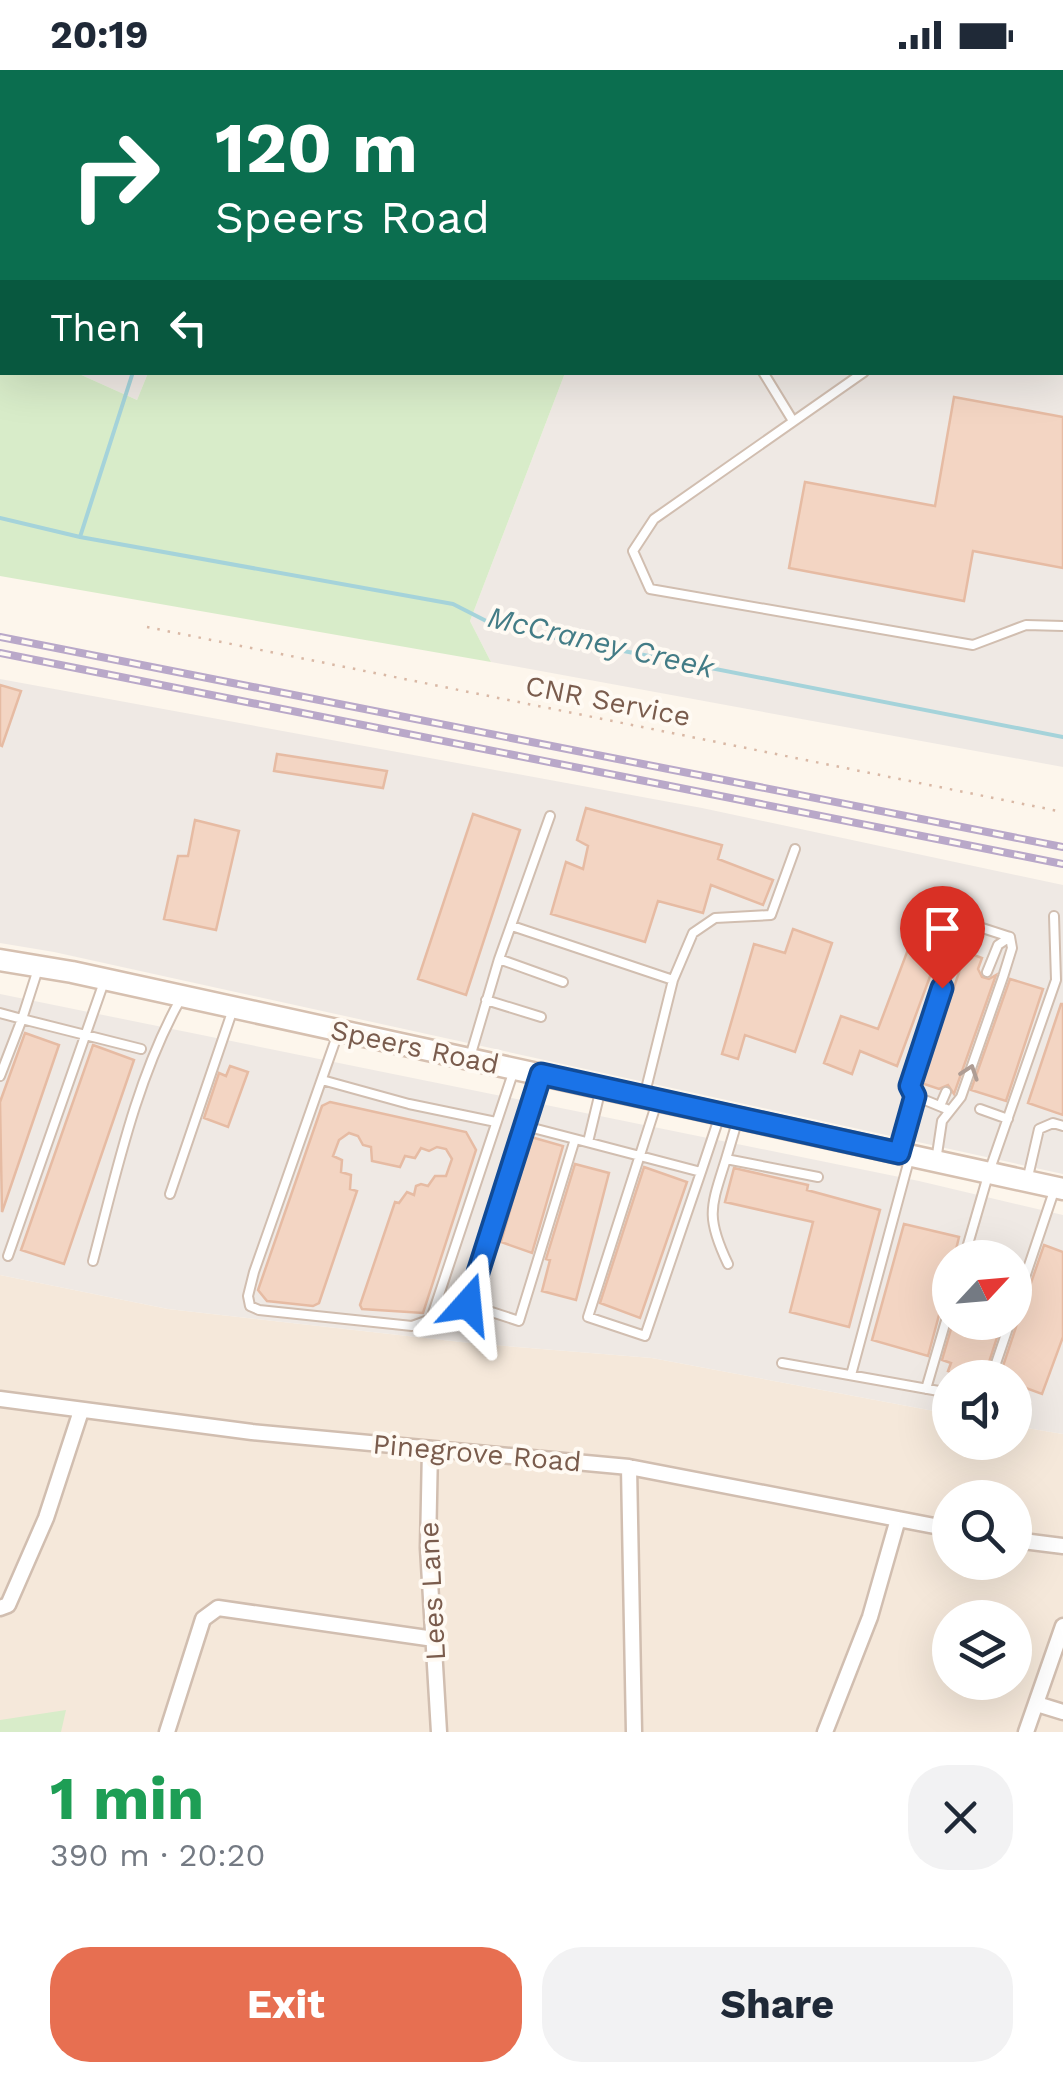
<!DOCTYPE html>
<meta charset="utf-8">
<style>
body{margin:0;font-family:"Work Sans",sans-serif;background:#f2f2f3;color:#1f2937;height:100vh;display:flex;flex-direction:column;font-size:38px;white-space:nowrap}
*{box-sizing:border-box;margin:0}
p{font-size:32px;color:#747a83}
.icon{flex:none;width:55px;height:55px;fill:none;stroke:currentColor;stroke-width:2;stroke-linecap:round;stroke-linejoin:round}
.map{position:relative;height:1662px;overflow:hidden}
.panel{display:flex;flex-direction:column;background:#fff;flex:1}
.panel>*{flex:none}
.banner{position:absolute;left:0px;top:0px;width:1065px;height:305px;box-shadow:0 10px 40px #0002;background:#0b6e4f;color:#fff;overflow:hidden}
.needle{width:65px;rotate:64deg}
.buttons{position:absolute;left:932px;top:1170px;display:grid;gap:20px}
.buttons a{display:grid;place-items:center;width:100px;height:100px;border-radius:50%;background:#fff;box-shadow:0 10px 40px #0002;font-size:50px}
.pin{position:absolute;display:grid;place-items:center;width:85px;height:85px;color:#fff;margin:-102px -42px;border-radius:50% 50% 50% 0;rotate:-45deg;box-shadow:0 0 10px #0007}
.pin .icon{rotate:45deg}
.me{position:absolute;width:110px;margin:-55px;rotate:18deg;stroke-linejoin:round;filter:drop-shadow(0 0 8px #0008)}
.turn{display:flex;align-items:center;gap:35px;height:210px;padding:0 50px;font-size:45px}
.turn .icon{width:130px;height:130px;stroke-width:2.5}
.turn b{display:block;font-size:70px;line-height:85px}
.then{display:flex;align-items:center;height:95px;padding:0 50px;background:#0003;gap:20px;font-size:38px}
.round{display:grid;place-items:center;flex:none;width:105px;height:105px;border-radius:40px;background:#f2f2f3}
.overview{display:flex;align-items:center;justify-content:space-between;height:170px;padding:0 50px}
h1{font-size:60px;font-weight:700;line-height:75px;color:#1e9e55}
.action{display:flex;gap:20px;margin-top:auto;padding:20px 50px}
.action a{flex:1;height:115px;border-radius:40px;background:#e76f51;color:#fff;font-size:40px;font-weight:700;line-height:115px;text-align:center}
.action a+a{background:#f2f2f3;color:#1f2937}
.status{display:flex;justify-content:space-between;align-items:center;height:70px;padding:0 50px;background:#fff;direction:ltr}
.status svg{height:28px;fill:currentColor}
.map>svg:first-child{display:block}
.residential{fill:#f5e8da;fill-rule:evenodd}
.industrial{fill:#efe9e4;fill-rule:evenodd}
.green{fill:#d8ecc9}
.lines{fill:none;stroke-linecap:round;stroke-linejoin:round}
.stream{stroke:#a5d3da;stroke-width:4}
.building{fill:#f3d5c3;stroke:#e6bba3;stroke-width:2.5}
.service-casing{stroke:#d1beb0;stroke-width:12}
.minor-casing{stroke:#d1beb0;stroke-width:19}
.secondary-casing{stroke:#d6c0b0;stroke-width:25}
.path{stroke:#d9b8a5;stroke-width:2.5;stroke-dasharray:2.5 8;stroke-linecap:butt}
.service{stroke:#fff;stroke-width:8}
.minor{stroke:#fff;stroke-width:14}
.secondary{stroke:#fff;stroke-width:20}
.rail-casing{stroke:#b9a8c9;stroke-width:8}
.rail{stroke:#fffaf3;stroke-width:4;stroke-dasharray:11;stroke-linecap:butt}
.oneway{stroke:#af9d94}
.route-casing{stroke:#114b97;stroke-width:25}
.route{stroke:#1a73e8;stroke-width:18}
.labels{text-anchor:middle;dominant-baseline:central;stroke-width:8;stroke-linejoin:round;paint-order:stroke}
.street-label{font-size:28px;fill:#7a5c4d;stroke:#fffaf3}
.water-label{font-size:30px;font-style:italic;fill:#437c86;stroke:#fffaf3}
</style>
<div class="status"><b>20:19</b><svg viewBox="0 0 49 12"><path d="M0 12V9h3v3zM5 12V6h3v6zM10 12V3h3v9zM15 12V0h3v12zM26 1h20v11H26zM47 4h2v5h-2z"/></svg></div>
<div class="map">
<svg width="1063" height="1662" viewBox="0 0 1063 1662">
<rect width="100%" height="100%" fill="#fdf6ec"/>
<!-- residential -->
<path class="residential" d="M 0,1205 L 168,1239 L 470,1273 L 652,1288 L 950,1344 L 950,1372 L 1015,1372 L 1015,1356 L 1063,1364 L 1063,1662 L 0,1662 ZM 950,1428 L 1015,1428 L 1015,1492 L 950,1492 ZM 950,1548 L 1015,1548 L 1015,1612 L 950,1612 Z"/>
<!-- industrial -->
<path class="industrial" d="M 0,0 L 1063,0 L 1063,697 L 491,592 L 470,551 L 565,303 L 1062,302 L 1062,2 L 2,2 L 2,267 Z
M 77,303 L 148,303 L 137,330 Z
M 0,609 L 702,738 L 1063,815 L 1063,1104 L 54,882 L 0,873 Z
M 0,924 L 919,1111 L 1063,1145 L 1063,1364 L 1015,1356 L 1015,1308 L 950,1308 L 950,1344 L 652,1288 L 470,1273 L 168,1239 L 0,1205 ZM 950,1188 L 1015,1188 L 1015,1252 L 950,1252 Z"/>
<!-- green -->
<path class="green" d="M 0,266 L 2,302 L 77,303 L 137,330 L 148,303 L 565,303 L 470,551 L 491,592 L 0,506 Z
M 66,1640 L 61,1662 L 0,1662 L 0,1650 Z"/>
<g class="lines">
<!-- stream -->
<path class="stream" d="M 229,2 L 230,0
M 0,448 L 80,467 L 133,302
M 80,467 L 453,534 L 496,556 L 1063,667"/>
</g>
<!-- building -->
<path class="building" d="M 954,327 L 1063,347 L 1063,498 L 973,481 L 964,531 L 789,498 L 805,412 L 935,436 Z
M 0,615 L 21,621 L 2,676 L 0,675 Z
M 277,684 L 387,701 L 383,718 L 274,701 Z
M 586,738 L 722,775 L 718,789 L 773,810 L 763,835 L 711,815 L 703,843 L 658,831 L 645,872 L 551,844 L 566,792 L 583,799 L 588,776 L 577,770 Z
M 473,744 L 520,760 L 466,925 L 418,909 Z
M 195,750 L 239,761 L 216,860 L 164,849 L 178,786 L 188,786 Z
M 918,853 L 946,863 L 897,996 L 860,981 L 852,1004 L 824,993 L 841,946 L 878,959 Z
M 793,859 L 832,873 L 795,982 L 745,965 L 738,989 L 722,984 L 754,874 L 785,883 Z
M 966,882 L 982,888 L 978,899 L 982,907 L 989,909 L 996,905 L 954,1024 L 948,1015 L 939,1019 L 921,1013 Z
M 1010,909 L 1043,919 L 1006,1031 L 971,1020 Z
M 1061,934 L 1063,934 L 1063,1045 L 1028,1033 Z
M 25,963 L 59,975 L 2,1142 L 0,1032 Z
M 93,975 L 134,990 L 64,1194 L 21,1180 Z
M 230,996 L 248,1002 L 228,1057 L 204,1048 L 219,1003 L 226,1006 Z
M 330,1032 L 466,1062 L 476,1080 L 423,1243 L 362,1239 L 360,1235 L 395,1132 L 399,1133 L 407,1122 L 414,1125 L 416,1116 L 421,1114 L 428,1116 L 435,1106 L 446,1106 L 452,1089 L 446,1079 L 437,1077 L 429,1081 L 421,1078 L 415,1088 L 405,1086 L 400,1097 L 372,1091 L 371,1077 L 363,1075 L 358,1066 L 349,1063 L 339,1070 L 333,1086 L 342,1090 L 341,1102 L 351,1105 L 350,1119 L 357,1121 L 319,1233 L 313,1236 L 267,1231 L 258,1220 L 322,1036 Z
M 531,1067 L 563,1076 L 532,1183 L 501,1172 Z
M 575,1094 L 609,1103 L 576,1230 L 542,1221 L 550,1190 L 546,1189 Z
M 644,1097 L 687,1112 L 640,1248 L 600,1233 Z
M 734,1098 L 808,1115 L 807,1120 L 880,1140 L 849,1257 L 790,1242 L 813,1152 L 725,1132 Z
M 904,1154 L 959,1167 L 954,1188 L 950,1188 L 950,1204 L 928,1286 L 872,1270 Z
M 1044,1175 L 1063,1182 L 1063,1267 L 1042,1324 L 1015,1314 L 1015,1308 L 999,1308 L 1017,1254 L 1015,1244 L 1022,1239 Z
M 953,1252 L 1002,1252 L 984,1308 L 966,1308 L 948,1301 L 951,1293 L 942,1290 Z"/>
<g class="lines">
<defs>
<path id="service" d="M 675,0 L 676,2
M 847,0 L 848,2
M 175,2 L 176,0
M 752,2 L 756,0
M 1062,95 L 1063,95
M 1062,275 L 1063,276
M 763,302 L 793,351
M 864,302 L 654,449 L 633,481 L 650,519 L 973,575 L 1026,555 L 1063,556
M 512,856 L 673,910 L 644,1027
M 499,889 L 563,912
M 38,899 L 22,949 L 141,979
M 987,902 L 998,875 L 1010,867
M 673,910 L 693,863 L 715,848 L 771,845 L 795,779
M 486,930 L 541,947
M 0,943 L 22,949 L 0,1006
M 338,963 L 254,1202 L 248,1226 L 250,1236 L 259,1240 L 412,1256 L 431,1249 L 513,1003
M 470,987 L 499,889 L 550,746
M 540,1009 L 467,1234 L 519,1251 L 575,1069 L 701,1102 L 645,1266 L 588,1247 L 657,1032
M 322,1010 L 409,1034 L 496,1052
M 915,1026 L 910,1016 L 953,886 L 973,855 L 1010,867
M 940,1036 L 946,1022
M 980,1039 L 1008,1049
M 737,1052 L 726,1089 L 818,1107
M 525,1056 L 575,1069
M 588,1072 L 601,1018
M 899,1082 L 915,1026 L 949,1040
M 726,1089 C 711,1137 705,1146 728,1194
M 936,1091 L 942,1051 L 961,1027 L 1003,907 L 1012,878 L 1010,867
M 701,1102 L 720,1045
M 1027,1111 L 1039,1059 L 1053,1053 L 1063,1056
M 170,1124 L 232,942
M 8,1186 L 105,909
M 964,1188 L 989,1102 L 1056,910 L 1054,846
M 93,1191 C 116,1104 136,1009 180,930
M 1015,1237 L 1054,1121
M 782,1293 L 950,1323
M 851,1305 L 909,1090
M 991,1308 L 1010,1252
M 926,1319 L 950,1237
M 1015,1334 L 1026,1336"/>
<path id="minor" d="M 0,1329 L 252,1362 L 629,1397 L 950,1459
M 430,1379 L 428,1478 L 439,1662
M 629,1397 L 634,1662
M 1015,1470 L 1063,1476
M 0,1538 L 8,1535 L 46,1448 L 81,1341
M 1037,1634 L 1063,1642
M 167,1662 L 203,1549 L 218,1538 L 434,1569
M 825,1662 L 870,1547 L 898,1449
M 1026,1662 L 1063,1556"/>
<path id="secondary" d="M 0,890 L 72,902 L 1063,1119"/>
</defs>
<!-- service casing -->
<use href="#service" class="service-casing"/>
<!-- minor casing -->
<use href="#minor" class="minor-casing"/>
<!-- secondary casing -->
<use href="#secondary" class="secondary-casing"/>
<!-- path -->
<path class="path" d="M 147,557 L 1063,742"/>
<!-- service -->
<use href="#service" class="service"/>
<!-- minor -->
<use href="#minor" class="minor"/>
<!-- secondary -->
<use href="#secondary" class="secondary"/>
<defs>
<path id="rail" d="M 0,567 L 1063,777
M 0,583 L 1063,794"/>
</defs>
<!-- rail casing -->
<use href="#rail" class="rail-casing"/>
<!-- rail -->
<use href="#rail" class="rail"/>
</g>
<!-- one-way arrows -->
<defs><path id="oneway-chevron" d="M-2-3.5L2.5 0L-2 3.5" fill="none" stroke-width="1.6" stroke-linecap="round" stroke-linejoin="round" transform="scale(2.5)"/></defs>
<use class="oneway" href="#oneway-chevron" transform="translate(970 1002) rotate(-71)"/>
<g class="lines">
<defs>
<path id="route" d="M 468,1234 L 541,1004 L 899,1083 L 915,1026 L 910,1016 L 942,918"/>
</defs>
<!-- route casing -->
<use href="#route" class="route-casing"/>
<!-- route -->
<use href="#route" class="route"/>
</g>
<g class="labels">
<!-- street labels -->
<g class="street-label">
<text transform="translate(608 631) rotate(11)">CNR Service</text>
<text transform="translate(415 977) rotate(12)">Speers Road</text>
<text transform="translate(477 1383) rotate(5)">Pinegrove Road</text>
<text transform="translate(432 1521) rotate(-93)">Lees Lane</text>
</g>
<!-- water labels -->
<g class="water-label">
<text transform="translate(601 572) rotate(13)">McCraney Creek</text>
</g>
</g>
</svg>
<div class="buttons">
<a><svg class="needle" viewBox="-14 -14 28 28"><path d="M0-13l5 13h-10z" fill="#e53935"/><path d="M0 13l5-13h-10z" fill="#747a83"/></svg></a>
<a><svg class="icon" aria-label="sound" viewBox="0 0 24 24"><path d="M4 9h4l5-4v14l-5-4H4zM17 9q2 3 0 6"/></svg></a>
<a><svg class="icon" aria-label="search" viewBox="0 0 24 24"><circle cx="10" cy="10" r="6"/><path d="M15 15l6 6"/></svg></a>
<a><svg class="icon" aria-label="layers" viewBox="0 0 24 24"><path d="M12 4l9 5-9 5-9-5zM3 14l9 5 9-5"/></svg></a>
</div>
<div class="pin" style="left:942px;top:918px;background:#d93025"><svg class="icon" aria-label="arrive" viewBox="0 0 24 24"><path d="M6 21V4h12l-3 4 3 4H6"/></svg></div>
<svg class="me" style="left:468px;top:1234px" viewBox="-20 -20 40 40"><path d="M0-17L14 15 0 8-14 15z" fill="#1a73e8" stroke="#fff" stroke-width="4"/></svg>
<div class="banner">
<div class="turn"><svg class="icon" aria-label="right" viewBox="0 0 24 24"><path d="M7 20v-9h11M14 6l5 5-5 5"/></svg><div><b>120 m</b>Speers Road</div></div>
<div class="then">Then<svg class="icon" aria-label="left" viewBox="0 0 24 24"><path d="M17 20v-9H6M10 6l-5 5 5 5"/></svg></div>
</div>
</div>
<section class="panel">
<div class="overview"><div><h1>1 min</h1><p>390 m · 20:20</p></div><a class="round"><svg class="icon" aria-label="close" viewBox="0 0 24 24"><path d="M6 6l12 12M18 6L6 18"/></svg></a></div>
<div class="action"><a>Exit</a><a>Share</a></div>
</section>
